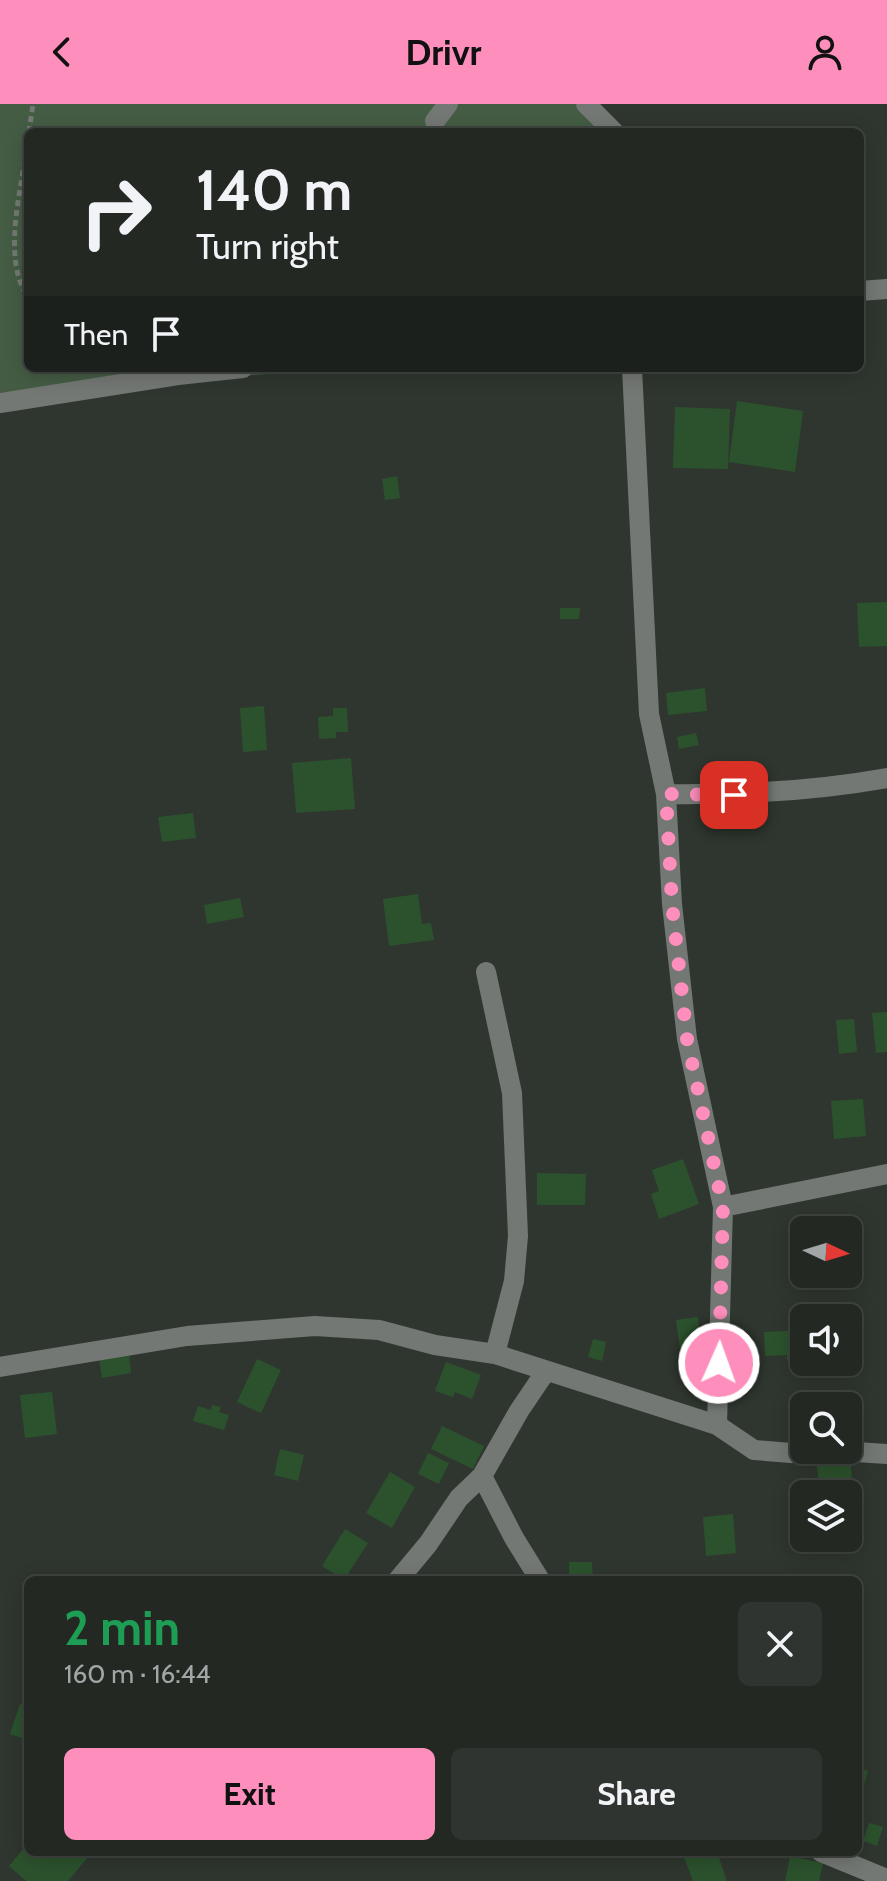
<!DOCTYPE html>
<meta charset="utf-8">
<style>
body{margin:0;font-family:Cabin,sans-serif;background:#2f3430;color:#f1f3f6;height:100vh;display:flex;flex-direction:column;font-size:30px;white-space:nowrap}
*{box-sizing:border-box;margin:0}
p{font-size:26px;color:#a3a6a6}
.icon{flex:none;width:44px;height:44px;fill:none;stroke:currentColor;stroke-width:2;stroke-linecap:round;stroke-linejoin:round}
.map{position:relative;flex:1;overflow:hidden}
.side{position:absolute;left:24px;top:1472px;width:838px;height:280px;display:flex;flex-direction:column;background:#232823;border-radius:12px;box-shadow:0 4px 20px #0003,0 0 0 2px #404441}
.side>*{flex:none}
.banner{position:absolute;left:24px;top:24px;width:840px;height:244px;border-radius:12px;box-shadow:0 4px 20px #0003,0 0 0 2px #404441;background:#232823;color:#f1f3f6;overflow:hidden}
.needle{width:52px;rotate:94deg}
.buttons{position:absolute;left:790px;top:1112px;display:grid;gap:16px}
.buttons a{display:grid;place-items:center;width:72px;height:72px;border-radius:12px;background:#232823;box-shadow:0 4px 20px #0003,0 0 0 2px #404441;font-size:40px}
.pin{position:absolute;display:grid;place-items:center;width:68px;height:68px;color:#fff;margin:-34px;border-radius:16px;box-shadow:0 4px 12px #0006}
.me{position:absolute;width:88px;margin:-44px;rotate:2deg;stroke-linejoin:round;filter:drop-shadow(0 0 6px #0008)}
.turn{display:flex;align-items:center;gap:28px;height:168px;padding:0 40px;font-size:36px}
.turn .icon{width:104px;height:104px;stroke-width:2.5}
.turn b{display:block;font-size:56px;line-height:68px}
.then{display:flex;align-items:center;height:76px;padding:0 40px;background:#0003;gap:16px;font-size:30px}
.round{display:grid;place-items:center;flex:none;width:84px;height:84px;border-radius:12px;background:#2f3430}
.head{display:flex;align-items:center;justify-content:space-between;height:136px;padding:0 40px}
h1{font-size:48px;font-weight:700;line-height:60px;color:#1e9e55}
.button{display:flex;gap:16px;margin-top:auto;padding:16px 40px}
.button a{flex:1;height:92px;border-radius:12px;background:#fe8ebc;color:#111;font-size:32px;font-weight:700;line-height:92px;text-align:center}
.button a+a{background:#2f3430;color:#f1f3f6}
header{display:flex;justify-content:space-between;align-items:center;height:104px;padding:0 40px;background:#fe8ebc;color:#111;font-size:36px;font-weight:700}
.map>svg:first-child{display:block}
.green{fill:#445c44}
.building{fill:#2c522d}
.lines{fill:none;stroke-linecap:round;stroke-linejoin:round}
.path{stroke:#737973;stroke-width:5;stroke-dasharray:6 4;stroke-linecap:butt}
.minor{stroke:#747874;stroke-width:20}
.route{stroke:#fe8ebc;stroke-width:14;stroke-dasharray:0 25.2}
</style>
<header><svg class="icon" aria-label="back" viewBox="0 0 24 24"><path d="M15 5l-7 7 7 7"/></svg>Drivr<svg class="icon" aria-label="person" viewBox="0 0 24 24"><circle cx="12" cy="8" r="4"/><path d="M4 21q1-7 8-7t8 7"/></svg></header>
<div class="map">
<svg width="887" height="1777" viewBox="0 0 887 1777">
<rect width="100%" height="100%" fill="#2f362f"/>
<!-- green -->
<path class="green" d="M 0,0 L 595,0 L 621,28 L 28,28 L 28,264 L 355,264 L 0,289 Z"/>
<!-- building -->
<path class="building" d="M 737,297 L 803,307 L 795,368 L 729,358 Z
M 675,303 L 730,305 L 728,365 L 673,364 Z
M 397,372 L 400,394 L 385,396 L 382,375 Z
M 887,498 L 887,542 L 859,543 L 857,499 Z
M 560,504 L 580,504 L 579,515 L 560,515 Z
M 705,584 L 707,607 L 668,611 L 666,589 Z
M 264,602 L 267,646 L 243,648 L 240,604 Z
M 333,604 L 347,604 L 348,628 L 336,628 L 336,634 L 319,635 L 318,613 L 333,612 Z
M 696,629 L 699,641 L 679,645 L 677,633 Z
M 351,654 L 355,705 L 296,709 L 292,659 Z
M 193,709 L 196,734 L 162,738 L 158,713 Z
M 418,790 L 422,820 L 431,819 L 434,836 L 389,842 L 383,795 Z
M 240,794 L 244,813 L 207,820 L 204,801 Z
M 887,908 L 887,948 L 876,949 L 872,909 Z
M 854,915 L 857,948 L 839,950 L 836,916 Z
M 863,995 L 866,1032 L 834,1035 L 831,997 Z
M 683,1055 L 699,1100 L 659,1115 L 651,1090 L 659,1087 L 652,1066 Z
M 537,1069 L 586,1070 L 585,1101 L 537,1101 Z
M 698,1213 L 701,1243 L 680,1246 L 676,1216 Z
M 804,1226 L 804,1255 L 787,1256 L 787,1251 L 765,1252 L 764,1228 Z
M 593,1235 L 606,1238 L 602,1257 L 588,1253 Z
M 129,1250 L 131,1269 L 102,1274 L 99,1255 Z
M 257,1255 L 281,1266 L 261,1309 L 237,1298 Z
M 446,1258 L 481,1271 L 472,1295 L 455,1288 L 453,1293 L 435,1287 Z
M 52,1288 L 57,1330 L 25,1334 L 20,1291 Z
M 212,1301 L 221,1303 L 219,1308 L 229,1311 L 224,1326 L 193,1317 L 198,1302 L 211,1306 Z
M 442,1322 L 484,1342 L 473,1365 L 431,1345 Z
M 280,1345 L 304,1351 L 298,1377 L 274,1371 Z
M 428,1349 L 449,1359 L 439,1380 L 418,1370 Z
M 850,1349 L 853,1388 L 820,1390 L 816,1353 Z
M 390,1368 L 415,1383 L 392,1424 L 366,1409 Z
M 733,1410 L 736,1449 L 706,1452 L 703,1413 Z
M 345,1425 L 368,1439 L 344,1476 L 322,1462 Z
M 569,1458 L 592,1458 L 593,1476 L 569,1476 Z
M 20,1600 L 28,1603 L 28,1636 L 10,1630 Z
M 858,1663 L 868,1667 L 859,1698 L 858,1698 Z
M 869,1719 L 883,1723 L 877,1742 L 863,1737 Z
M 28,1739 L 28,1748 L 36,1748 L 41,1752 L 44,1748 L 92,1748 L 68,1777 L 26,1777 L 9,1762 Z
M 682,1748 L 717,1748 L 727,1777 L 693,1777 Z
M 790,1752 L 823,1759 L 819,1777 L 785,1777 Z"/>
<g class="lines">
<!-- path -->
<path class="path" d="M 29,28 L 33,0
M 28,37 C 22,82 1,155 28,193"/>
<!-- minor -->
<path class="minor" d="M 586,0 L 614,28
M 435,17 L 448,0
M 860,187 L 887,185
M 632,264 L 649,610 L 666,690 L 672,800 L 687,935 L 723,1103 L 717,1321
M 0,299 L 178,271 L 243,264
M 666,690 C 741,691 814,687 887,674
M 486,868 L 512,989 L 518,1132 L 514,1177 L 495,1250
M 723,1103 L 887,1070
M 0,1263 L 187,1232 L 315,1222 L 379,1226 L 435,1241 L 495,1250 L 717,1321 L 754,1346 L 791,1349 L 821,1346
M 825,1346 L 887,1350
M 482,1372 L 514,1434 L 540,1476
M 398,1476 L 428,1440 L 459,1394 L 482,1372 L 519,1307 L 546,1267
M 821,1748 L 887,1775"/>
</g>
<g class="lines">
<!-- route -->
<path class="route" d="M 719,1259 L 723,1103 L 687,935 L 672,800 L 666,690 L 734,691"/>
</g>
</svg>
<div class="buttons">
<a><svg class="needle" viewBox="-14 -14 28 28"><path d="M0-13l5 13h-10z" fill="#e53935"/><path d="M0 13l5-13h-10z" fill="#a3a6a6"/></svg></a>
<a><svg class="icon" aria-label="sound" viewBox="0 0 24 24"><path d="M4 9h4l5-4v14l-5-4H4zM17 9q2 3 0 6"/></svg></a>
<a><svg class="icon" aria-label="search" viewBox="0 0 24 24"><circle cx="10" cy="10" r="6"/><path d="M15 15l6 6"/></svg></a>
<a><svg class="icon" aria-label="layers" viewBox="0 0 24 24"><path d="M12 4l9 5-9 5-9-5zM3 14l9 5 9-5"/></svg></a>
</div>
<div class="pin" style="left:734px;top:691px;background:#d93025"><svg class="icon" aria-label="arrive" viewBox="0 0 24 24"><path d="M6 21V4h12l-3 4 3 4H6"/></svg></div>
<svg class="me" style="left:719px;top:1259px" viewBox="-20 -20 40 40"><circle r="17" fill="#fe8ebc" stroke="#fff" stroke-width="3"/><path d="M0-11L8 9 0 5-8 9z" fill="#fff"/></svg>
<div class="banner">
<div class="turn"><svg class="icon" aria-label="right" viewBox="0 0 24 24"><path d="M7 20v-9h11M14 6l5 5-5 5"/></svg><div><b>140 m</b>Turn right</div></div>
<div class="then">Then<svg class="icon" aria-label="arrive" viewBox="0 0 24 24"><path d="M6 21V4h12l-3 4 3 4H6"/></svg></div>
</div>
<section class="side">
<div class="head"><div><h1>2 min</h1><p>160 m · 16:44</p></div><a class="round"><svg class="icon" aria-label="close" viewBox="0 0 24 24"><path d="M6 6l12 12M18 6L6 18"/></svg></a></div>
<div class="button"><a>Exit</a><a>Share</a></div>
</section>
</div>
